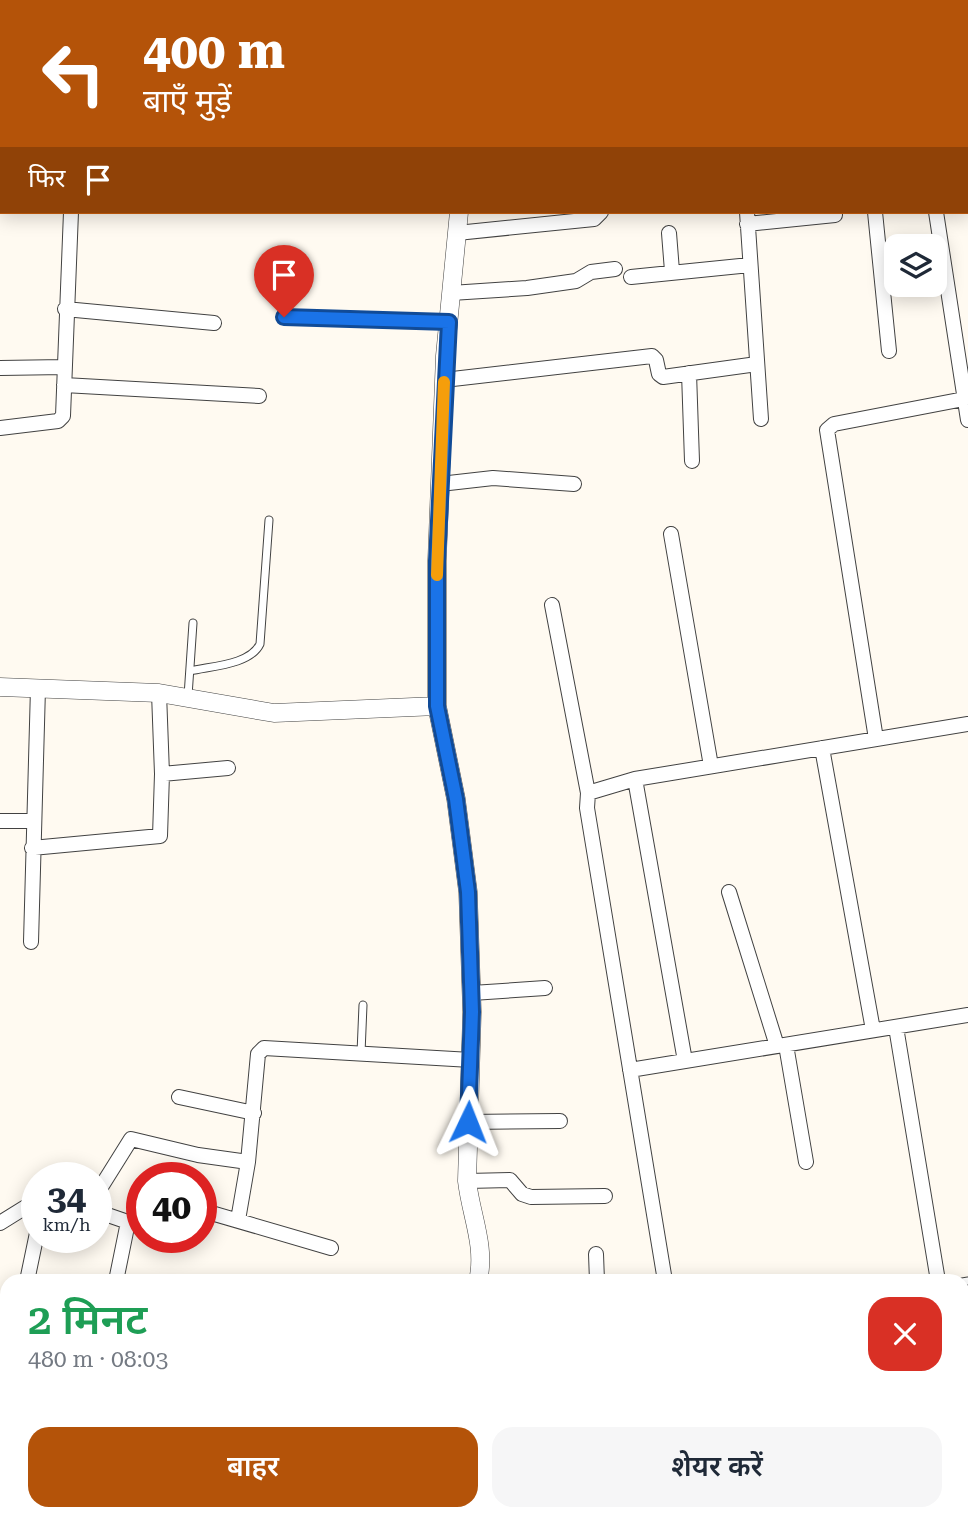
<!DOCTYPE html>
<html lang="hi">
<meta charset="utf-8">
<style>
body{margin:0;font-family:"Roboto Serif","Noto Sans Devanagari",serif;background:#f6f6f7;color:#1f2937;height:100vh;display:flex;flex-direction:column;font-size:26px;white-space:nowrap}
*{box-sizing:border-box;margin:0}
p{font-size:23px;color:#747a83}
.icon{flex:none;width:38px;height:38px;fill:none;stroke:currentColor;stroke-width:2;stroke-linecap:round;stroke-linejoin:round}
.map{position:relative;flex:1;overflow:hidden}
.side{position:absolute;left:0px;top:1274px;width:970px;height:247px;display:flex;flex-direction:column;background:#fff;border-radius:21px 21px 0 0;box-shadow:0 4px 18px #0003}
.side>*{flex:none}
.top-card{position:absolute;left:0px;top:0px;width:970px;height:214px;box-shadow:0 4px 18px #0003;background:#b45309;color:#fff;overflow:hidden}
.controls{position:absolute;left:884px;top:234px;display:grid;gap:14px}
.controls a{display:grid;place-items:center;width:63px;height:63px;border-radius:14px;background:#fff;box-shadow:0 4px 18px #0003;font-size:35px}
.speed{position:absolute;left:21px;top:1162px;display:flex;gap:14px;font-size:35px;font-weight:700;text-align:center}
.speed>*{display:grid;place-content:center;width:91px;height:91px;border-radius:50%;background:#fff;box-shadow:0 4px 18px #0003;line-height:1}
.speed small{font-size:18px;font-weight:400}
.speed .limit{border:10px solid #d22;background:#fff;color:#111}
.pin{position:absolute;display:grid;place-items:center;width:60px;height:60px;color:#fff;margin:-72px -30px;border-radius:50% 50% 50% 0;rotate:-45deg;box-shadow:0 0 7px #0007}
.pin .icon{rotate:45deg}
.me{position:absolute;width:77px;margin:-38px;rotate:2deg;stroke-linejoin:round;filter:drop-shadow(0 0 5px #0008)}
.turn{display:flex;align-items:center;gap:24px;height:147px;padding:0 28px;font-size:32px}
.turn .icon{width:91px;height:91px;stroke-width:2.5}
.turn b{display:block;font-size:49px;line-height:60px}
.then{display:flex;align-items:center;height:66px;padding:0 28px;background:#0003;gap:14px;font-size:26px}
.round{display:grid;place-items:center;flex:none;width:74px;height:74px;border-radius:21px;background:#f6f6f7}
.headline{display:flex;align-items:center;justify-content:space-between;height:119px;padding:0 28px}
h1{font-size:42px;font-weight:600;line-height:52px;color:#1e9e55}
.button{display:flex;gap:14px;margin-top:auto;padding:14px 28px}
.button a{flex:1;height:80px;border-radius:21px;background:#b45309;color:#fff;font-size:28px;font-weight:600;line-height:80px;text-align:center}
.button a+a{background:#f6f6f7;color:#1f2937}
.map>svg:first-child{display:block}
.building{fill:#584e4b}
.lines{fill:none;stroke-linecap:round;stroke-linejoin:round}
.service-casing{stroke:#424242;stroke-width:9}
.minor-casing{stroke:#424242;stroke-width:16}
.tertiary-casing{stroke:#424242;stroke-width:19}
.service{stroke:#fff;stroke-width:7}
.minor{stroke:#fff;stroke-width:14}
.tertiary{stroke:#fff;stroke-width:18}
.route-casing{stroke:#114b97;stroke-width:18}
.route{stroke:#1a73e8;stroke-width:12}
.slow{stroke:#f59e0b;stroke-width:12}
</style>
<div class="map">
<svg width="968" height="1520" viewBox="0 0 968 1520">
<rect width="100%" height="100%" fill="#fffaf1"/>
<!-- building -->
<path class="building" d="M 301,251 L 302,263 L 275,265 L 274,252 Z"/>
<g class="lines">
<defs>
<path id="service" d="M 190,671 C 211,666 250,665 260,644 L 269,520
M 188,696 L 193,623
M 361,1053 L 363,1005
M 962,1282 L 968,1281
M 962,1375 L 968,1373"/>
<path id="minor" d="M 160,0 L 161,2
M 852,0 L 852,2
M 733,2 L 746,0
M 0,87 L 2,87
M 0,126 L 2,103
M 747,212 L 761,419
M 875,212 L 889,351
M 936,212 L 968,420
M 747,224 L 835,215
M 457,233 L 594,219 L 601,212
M 669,233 L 672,271
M 631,277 L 750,265
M 451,293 L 527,288 L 576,281 L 591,272 L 615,269
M 65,309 L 214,323
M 284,317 L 449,322
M 0,368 L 64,367
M 689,373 L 692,461
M 444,380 L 652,356 L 656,360 L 659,374 L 663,377 L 757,364
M 64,385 L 259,396
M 0,428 L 58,421 L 63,416 L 71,212
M 440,484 L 493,478 L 574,484
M 671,534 L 711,766
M 552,605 L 588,793
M 876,739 L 827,430 L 834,424 L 964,399
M 822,748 L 873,1030
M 162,774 L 228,768
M 635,779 L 685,1061
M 0,821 L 32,821
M 32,848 L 160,836 L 162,774 L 159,693
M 729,892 L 777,1046
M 31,942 L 38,688
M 472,993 L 545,988
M 896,1027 L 938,1281
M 786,1045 L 806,1162
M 630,1070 L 968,1015
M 179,1097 L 254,1113
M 468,1122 L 560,1121
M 467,1181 L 510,1180 L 522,1194 L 531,1197 L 605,1196
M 96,1195 L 131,1139 L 198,1155 L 248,1162 L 258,1054 L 264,1048 L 471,1060
M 201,1210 L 331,1248
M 96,1211 L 128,1222 L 116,1281
M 238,1220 L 248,1162
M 0,1223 L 37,1200
M 596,1254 L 597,1281
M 27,1281 L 37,1233
M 665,1281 L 587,808 L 588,793 L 635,779 L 968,724
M 0,1415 L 7,1380
M 962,1416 L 968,1421
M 409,1514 L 452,1520
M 517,1514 L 530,1514
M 656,1514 L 657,1520
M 703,1514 L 704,1520
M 151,1520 L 153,1514
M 306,1520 L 307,1514"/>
<path id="tertiary" d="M 444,0 L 444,2
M 459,212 L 445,356 L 437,561 L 437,706 L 456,799 L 468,892 L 472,1012 L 467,1181 C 471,1216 486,1246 478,1281
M 0,687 L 159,693 L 274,713 L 437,706
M 458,1520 L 459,1514"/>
</defs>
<!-- service casing -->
<use href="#service" class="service-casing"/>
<!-- minor casing -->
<use href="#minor" class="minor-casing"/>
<!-- tertiary casing -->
<use href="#tertiary" class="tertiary-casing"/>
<!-- service -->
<use href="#service" class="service"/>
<!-- minor -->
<use href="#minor" class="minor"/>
<!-- tertiary -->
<use href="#tertiary" class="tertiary"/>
</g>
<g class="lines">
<defs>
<path id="route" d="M 284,317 L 449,322 L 437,561 L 437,706 L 456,799 L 468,892 L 472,1012 L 468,1122"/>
</defs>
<!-- route casing -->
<use href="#route" class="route-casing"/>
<!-- route -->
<use href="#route" class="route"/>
<!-- slow -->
<path class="slow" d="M 437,575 L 444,382"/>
</g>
</svg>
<div class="controls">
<a><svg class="icon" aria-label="layers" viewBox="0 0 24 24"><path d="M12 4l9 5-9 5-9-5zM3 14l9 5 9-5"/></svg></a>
</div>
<div class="speed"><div>34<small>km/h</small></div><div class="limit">40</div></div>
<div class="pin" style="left:284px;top:317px;background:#d93025"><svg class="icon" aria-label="arrive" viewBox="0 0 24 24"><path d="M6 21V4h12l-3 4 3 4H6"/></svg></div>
<svg class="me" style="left:468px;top:1122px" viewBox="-20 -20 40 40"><path d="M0-17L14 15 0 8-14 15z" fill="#1a73e8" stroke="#fff" stroke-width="4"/></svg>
<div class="top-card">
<div class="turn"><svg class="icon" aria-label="left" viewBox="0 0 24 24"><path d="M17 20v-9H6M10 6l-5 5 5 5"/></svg><div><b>400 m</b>बाएँ मुड़ें</div></div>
<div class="then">फिर<svg class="icon" aria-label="arrive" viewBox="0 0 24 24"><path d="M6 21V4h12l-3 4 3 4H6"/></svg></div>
</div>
<section class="side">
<div class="headline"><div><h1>2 मिनट</h1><p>480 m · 08:03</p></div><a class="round" style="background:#d93025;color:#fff"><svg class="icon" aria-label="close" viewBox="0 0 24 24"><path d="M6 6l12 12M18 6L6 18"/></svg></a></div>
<div class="button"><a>बाहर</a><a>शेयर करें</a></div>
</section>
</div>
